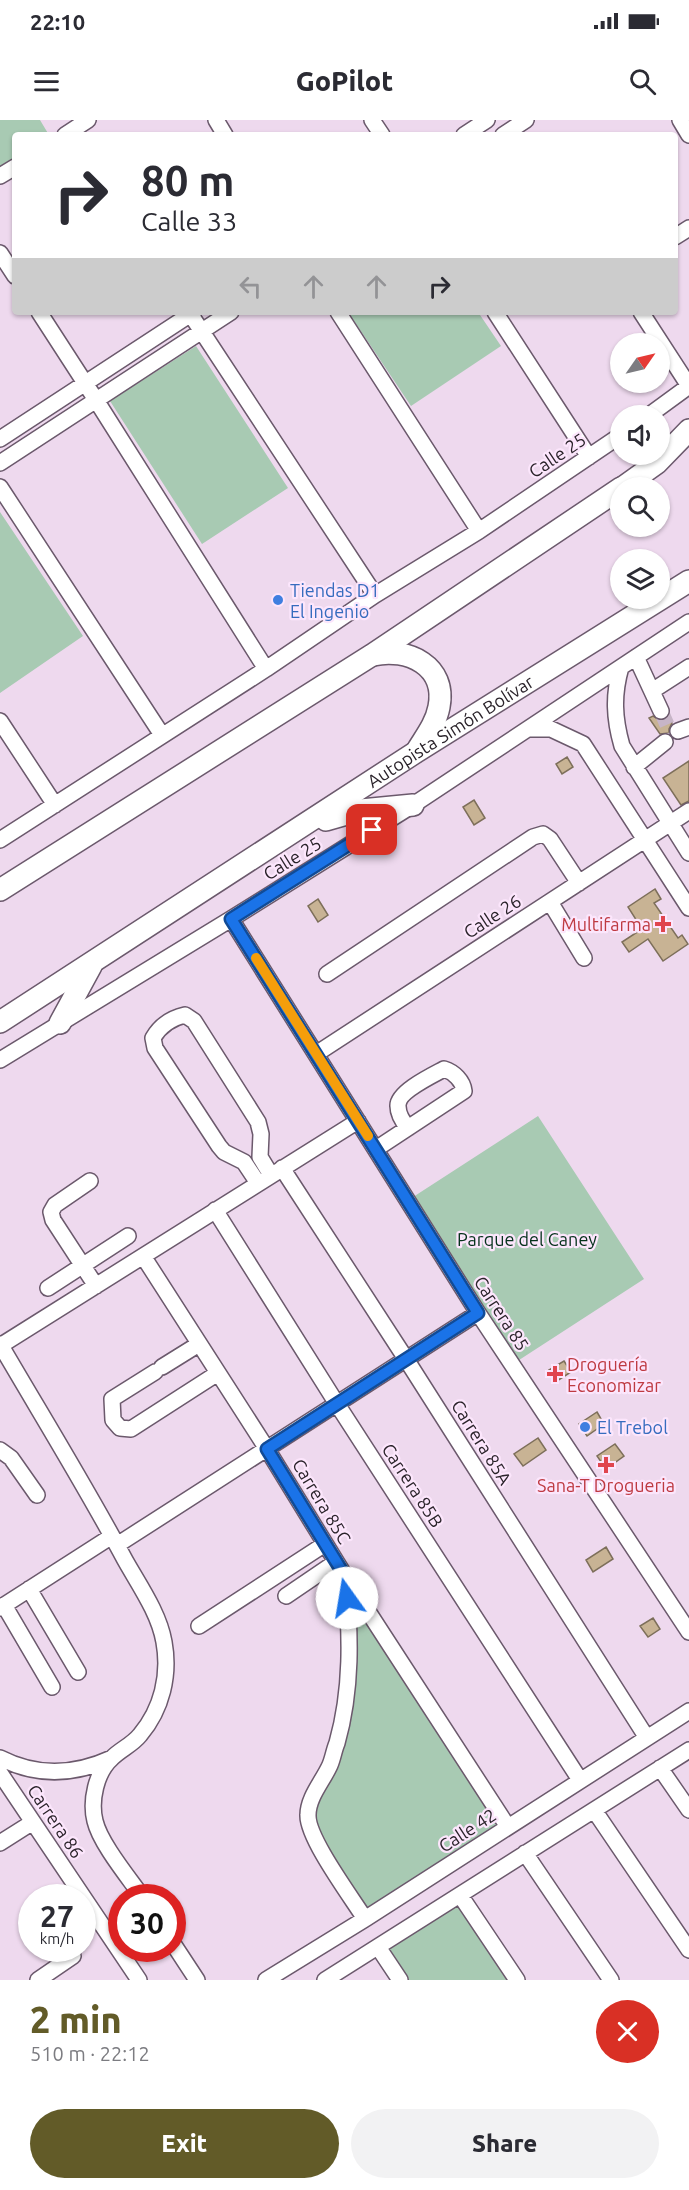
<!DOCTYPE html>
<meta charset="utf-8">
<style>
body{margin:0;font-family:Ubuntu,sans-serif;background:#f2f2f3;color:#2b2b33;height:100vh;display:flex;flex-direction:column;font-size:22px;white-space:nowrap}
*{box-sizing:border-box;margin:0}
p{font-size:20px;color:#7c7c81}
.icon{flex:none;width:33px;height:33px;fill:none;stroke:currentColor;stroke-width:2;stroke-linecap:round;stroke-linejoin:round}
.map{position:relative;height:1860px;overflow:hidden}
.drawer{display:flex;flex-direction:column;background:#fff;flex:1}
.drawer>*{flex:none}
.top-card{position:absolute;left:12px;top:12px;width:666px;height:183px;border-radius:6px;box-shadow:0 2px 4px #0004;background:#fff;color:#2b2b33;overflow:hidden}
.needle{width:39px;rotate:56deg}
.buttons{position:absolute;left:610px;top:213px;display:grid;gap:12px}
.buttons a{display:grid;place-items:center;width:60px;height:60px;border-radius:50%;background:#fff;box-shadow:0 2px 4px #0004;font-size:30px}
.speed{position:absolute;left:18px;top:1764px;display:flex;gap:12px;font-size:30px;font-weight:700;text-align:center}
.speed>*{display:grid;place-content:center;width:78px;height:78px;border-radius:50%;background:#fff;box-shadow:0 2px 4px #0004;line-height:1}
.speed small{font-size:15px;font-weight:400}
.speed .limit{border:9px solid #d22;background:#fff;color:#111}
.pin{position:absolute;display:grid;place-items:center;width:51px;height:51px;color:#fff;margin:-26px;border-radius:12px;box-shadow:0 3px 9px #0006}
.me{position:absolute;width:66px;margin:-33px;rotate:347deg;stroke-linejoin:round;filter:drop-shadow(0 0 4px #0008)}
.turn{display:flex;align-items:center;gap:21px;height:126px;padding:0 30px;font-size:27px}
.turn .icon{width:78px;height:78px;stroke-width:2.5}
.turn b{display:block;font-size:42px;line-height:51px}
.lanes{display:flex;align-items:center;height:57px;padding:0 30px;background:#0003;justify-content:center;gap:30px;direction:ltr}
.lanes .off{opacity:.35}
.round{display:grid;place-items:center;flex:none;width:63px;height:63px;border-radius:32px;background:#f2f2f3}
.overview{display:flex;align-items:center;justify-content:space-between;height:102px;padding:0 30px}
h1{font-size:36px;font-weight:800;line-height:45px;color:#625b28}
.cta{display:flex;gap:12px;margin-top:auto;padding:12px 30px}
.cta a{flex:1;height:69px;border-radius:36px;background:#625b28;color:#fff;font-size:24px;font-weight:800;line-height:69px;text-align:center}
.cta a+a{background:#f2f2f3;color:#2b2b33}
.status{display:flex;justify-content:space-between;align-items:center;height:42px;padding:0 30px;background:#fff;direction:ltr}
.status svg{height:16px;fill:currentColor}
header{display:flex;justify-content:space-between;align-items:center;height:78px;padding:0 30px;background:#fff;font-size:27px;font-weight:800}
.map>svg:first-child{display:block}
.green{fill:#a8cab3}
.building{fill:#c8b394;stroke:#7d6f5a;stroke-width:1.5}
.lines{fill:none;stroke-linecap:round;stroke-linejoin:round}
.minor-tunnel{stroke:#c7b5c7;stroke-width:15;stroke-dasharray:15 8;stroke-linecap:butt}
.minor-casing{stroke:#6b596c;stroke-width:18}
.highway-casing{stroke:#6b596c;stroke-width:24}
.minor{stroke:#fff;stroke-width:15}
.highway{stroke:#fff;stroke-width:21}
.route-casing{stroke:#114b97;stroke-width:15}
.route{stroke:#1a73e8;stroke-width:10}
.slow{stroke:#f59e0b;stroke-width:10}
.shop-dot{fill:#3f7fe0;stroke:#fce6fc;stroke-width:2}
.health-dot{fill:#e0444e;stroke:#fce6fc;stroke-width:2}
.labels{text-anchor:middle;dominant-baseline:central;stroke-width:4.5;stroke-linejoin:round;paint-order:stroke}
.street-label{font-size:18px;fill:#2a232a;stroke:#fce6fc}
.shop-label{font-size:18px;fill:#366cbe;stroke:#fce6fc;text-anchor:start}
.health-label{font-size:18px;fill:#be3a42;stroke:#fce6fc;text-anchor:end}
.park-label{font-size:18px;fill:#05321b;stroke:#fce6fc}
</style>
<div class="status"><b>22:10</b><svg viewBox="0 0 49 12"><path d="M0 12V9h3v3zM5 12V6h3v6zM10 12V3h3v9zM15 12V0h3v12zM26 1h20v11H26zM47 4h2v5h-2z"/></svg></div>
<header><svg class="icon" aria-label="menu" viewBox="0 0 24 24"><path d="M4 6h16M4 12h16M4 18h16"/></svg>GoPilot<svg class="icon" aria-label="search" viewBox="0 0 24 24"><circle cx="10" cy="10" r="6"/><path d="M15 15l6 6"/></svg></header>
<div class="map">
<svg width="689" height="1860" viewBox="0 0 689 1860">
<rect width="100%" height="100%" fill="#eed9ee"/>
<!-- green -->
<path class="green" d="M 0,0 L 40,0 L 49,15 L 15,15 L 15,38 L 0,47 Z
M 348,192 L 478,192 L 501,226 L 411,286 Z
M 196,226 L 288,368 L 202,424 L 110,281 Z
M 0,392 L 83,516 L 0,573 Z
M 538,996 L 644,1159 L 516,1242 L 410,1079 Z
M 345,1456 L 508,1707 L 365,1799 L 311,1713 L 313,1677 L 346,1575 Z
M 460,1775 L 517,1860 L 400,1860 L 378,1827 Z"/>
<!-- building -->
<path class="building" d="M 653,596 L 661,601 L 668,597 L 672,603 L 669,609 L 669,613 L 660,614 L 649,598 Z
M 567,637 L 573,647 L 562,654 L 556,644 Z
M 689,641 L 689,681 L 681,685 L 663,658 Z
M 474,680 L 485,698 L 474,705 L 463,687 Z
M 655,769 L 661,779 L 654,783 L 678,818 L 682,815 L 688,824 L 663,841 L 648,819 L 629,832 L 622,822 L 642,809 L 628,787 Z
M 318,779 L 328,795 L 318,802 L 308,786 Z
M 564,1241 L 571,1252 L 557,1261 L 549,1250 Z
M 597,1292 L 604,1304 L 587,1316 L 579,1304 Z
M 538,1318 L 546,1330 L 523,1346 L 514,1334 Z
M 615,1324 L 624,1336 L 606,1349 L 597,1336 Z
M 606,1427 L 613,1439 L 593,1452 L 586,1440 Z
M 653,1498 L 660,1509 L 648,1517 L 640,1506 Z"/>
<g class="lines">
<!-- minor-tunnel -->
<path class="minor-tunnel" d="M 661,591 L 672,616"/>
<defs>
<path id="minor" d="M 216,0 L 225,15
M 372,0 L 382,15
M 680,0 L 689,15
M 65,15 L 88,0
M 464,15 L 487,0
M 503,15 L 526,0
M 0,56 L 15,47
M 675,117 L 689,108
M 0,133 L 15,156
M 39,192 L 96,280 L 266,549
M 189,192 L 375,475
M 338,192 L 479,411
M 495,192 L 589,337
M 641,192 L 689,266
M 648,296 L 689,266
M 0,319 L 194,192
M 0,343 L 231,192
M 0,367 L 162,615
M 636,537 L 661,591
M 621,547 C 613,575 614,598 622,626 L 689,733
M 652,571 L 689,547
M 0,601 L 55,685
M 529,609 L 551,609 L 583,624 L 689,788
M 678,611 L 689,607
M 634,647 L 665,622
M 0,720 L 266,549 L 375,475 L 479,411 L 621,315
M 550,782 L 584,838
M 231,799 L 478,1193 L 689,1512
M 327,854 L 533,717 L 543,714 L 550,719 L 579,763
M 316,934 L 689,691
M 0,940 L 231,799 L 413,685 L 689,502
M 376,1029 L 464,971 C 463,961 454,952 444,949 C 433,955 397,972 398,986 C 398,994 403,1002 408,1008
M 282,1048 L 406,1239 L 647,1618
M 90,1061 L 55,1085 L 51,1092 L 53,1100 L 96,1166
M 258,1063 L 244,1042 L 224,1032 L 219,1026 L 155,928 L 153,918 C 160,906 172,898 185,895 L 194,901 L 258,1002 L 261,1014 L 260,1037 L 271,1055
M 215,1090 L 337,1284 L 580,1660
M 143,1136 L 267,1329 L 345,1456 L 508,1707
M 48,1168 L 128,1116
M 0,1224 C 42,1296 86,1367 125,1440 C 139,1465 159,1493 164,1522 C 170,1555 162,1589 140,1615 C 132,1625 121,1629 112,1638 C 96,1652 90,1681 95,1701 C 100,1723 129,1758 143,1778
M 0,1226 L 358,1001
M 162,1247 L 199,1224
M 155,1252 L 112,1279 L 113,1300 L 120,1308 L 131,1309 L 218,1253
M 0,1330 L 11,1338 L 37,1375
M 117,1425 L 478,1193
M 345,1459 C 351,1514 352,1570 337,1623 C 334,1630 333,1638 330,1645 C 323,1661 308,1677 308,1695 C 307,1718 352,1778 365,1799
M 29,1469 L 78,1552
M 286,1476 L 336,1442
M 4,1485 L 52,1567
M 0,1488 L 112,1416
M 199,1506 L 325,1424
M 0,1638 C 37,1657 75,1655 112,1638
M 660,1648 L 689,1690
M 0,1653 L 139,1860
M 594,1690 L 689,1830
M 0,1723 L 33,1702
M 525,1733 L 611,1860
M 460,1775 L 517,1860
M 172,1822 L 197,1860
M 378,1827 L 400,1860
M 38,1860 L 73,1836
M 266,1860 L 365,1799 L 689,1591
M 325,1860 L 689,1630"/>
<g id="highway">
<path d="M 622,368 L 657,343 L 689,310"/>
<path d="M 373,535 C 408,527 447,546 439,587 C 436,603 426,616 418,629"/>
<path d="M 326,700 L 361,690 L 413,685"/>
<path d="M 0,770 L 372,535 L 621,368"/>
<path id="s1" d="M 0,902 L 416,632 L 689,461"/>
<path d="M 60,903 L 91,846"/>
</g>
</defs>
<!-- minor casing -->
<use href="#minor" class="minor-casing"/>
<!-- highway casing -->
<use href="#highway" class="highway-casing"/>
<!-- minor -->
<use href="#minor" class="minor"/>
<!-- highway -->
<use href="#highway" class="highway"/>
</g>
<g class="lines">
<defs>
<path id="route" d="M 347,1478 L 345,1456 L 267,1329 L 478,1193 L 231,799 L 372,710"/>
</defs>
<!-- route casing -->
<use href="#route" class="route-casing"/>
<!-- route -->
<use href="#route" class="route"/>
<!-- slow -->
<path class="slow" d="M 256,838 L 368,1016"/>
</g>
<!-- markers -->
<g class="shop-dot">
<circle cx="278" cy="480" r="6"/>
<circle cx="585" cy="1307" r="6"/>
</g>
<g class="health-dot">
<path d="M660 795h6v6h6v6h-6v6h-6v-6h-6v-6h6z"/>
<path d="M552 1245h6v6h6v6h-6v6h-6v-6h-6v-6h6z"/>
<path d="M603 1336h6v6h6v6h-6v6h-6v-6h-6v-6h6z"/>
</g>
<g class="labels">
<!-- street labels -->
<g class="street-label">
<text transform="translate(557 335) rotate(-34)">Calle 25</text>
<text stroke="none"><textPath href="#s1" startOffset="536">Autopista Simón Bolívar</textPath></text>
<text transform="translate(292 738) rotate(-32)">Calle 25</text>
<text transform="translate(492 796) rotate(-33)">Calle 26</text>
<text transform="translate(502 1193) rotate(57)">Carrera 85</text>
<text transform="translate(482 1322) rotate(58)">Carrera 85A</text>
<text transform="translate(413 1365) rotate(57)">Carrera 85B</text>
<text transform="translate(322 1381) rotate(59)">Carrera 85C</text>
<text transform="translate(56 1701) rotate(56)">Carrera 86</text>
<text transform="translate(467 1710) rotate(-33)">Calle 42</text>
</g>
<!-- shop labels -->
<g class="shop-label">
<text x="290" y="470">Tiendas D1<tspan x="290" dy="21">El Ingenio</tspan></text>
<text x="597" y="1307">El Trebol</text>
</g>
<!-- health labels -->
<g class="health-label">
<text x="651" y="804">Multifarma</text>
<text x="567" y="1244" text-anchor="start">Droguería<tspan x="567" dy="21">Economizar</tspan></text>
<text x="606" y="1365" text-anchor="middle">Sana-T Drogueria</text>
</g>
<!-- park labels -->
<g class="park-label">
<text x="527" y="1119">Parque del Caney</text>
</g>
</g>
</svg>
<div class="buttons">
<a><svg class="needle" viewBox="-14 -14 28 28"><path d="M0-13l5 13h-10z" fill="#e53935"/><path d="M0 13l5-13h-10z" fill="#7c7c81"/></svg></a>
<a><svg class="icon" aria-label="sound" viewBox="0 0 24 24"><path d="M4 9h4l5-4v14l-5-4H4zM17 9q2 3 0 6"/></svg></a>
<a><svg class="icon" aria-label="search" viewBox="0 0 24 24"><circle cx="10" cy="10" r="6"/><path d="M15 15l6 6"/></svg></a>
<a><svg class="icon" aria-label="layers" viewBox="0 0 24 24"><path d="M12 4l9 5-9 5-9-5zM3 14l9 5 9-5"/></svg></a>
</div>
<div class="speed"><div>27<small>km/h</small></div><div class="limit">30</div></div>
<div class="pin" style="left:372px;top:710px;background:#d93025"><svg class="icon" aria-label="arrive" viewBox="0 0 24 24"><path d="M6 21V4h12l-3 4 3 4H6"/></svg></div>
<svg class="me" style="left:347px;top:1478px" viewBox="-20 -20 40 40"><circle r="19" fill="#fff"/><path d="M0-13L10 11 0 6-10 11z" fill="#1a73e8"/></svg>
<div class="top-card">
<div class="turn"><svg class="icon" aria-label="right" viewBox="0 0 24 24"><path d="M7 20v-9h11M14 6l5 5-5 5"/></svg><div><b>80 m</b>Calle 33</div></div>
<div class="lanes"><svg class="icon off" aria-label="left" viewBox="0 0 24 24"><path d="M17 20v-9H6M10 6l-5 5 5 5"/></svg><svg class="icon off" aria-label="ahead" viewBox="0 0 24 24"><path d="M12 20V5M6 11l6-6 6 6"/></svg><svg class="icon off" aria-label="ahead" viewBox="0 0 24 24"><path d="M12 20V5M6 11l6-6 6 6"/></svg><svg class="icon" aria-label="right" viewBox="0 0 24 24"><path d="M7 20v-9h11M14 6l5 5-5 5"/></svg></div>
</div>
</div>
<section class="drawer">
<div class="overview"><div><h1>2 min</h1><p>510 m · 22:12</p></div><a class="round" style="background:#d93025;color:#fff"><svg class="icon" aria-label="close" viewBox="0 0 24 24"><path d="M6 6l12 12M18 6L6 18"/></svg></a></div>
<div class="cta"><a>Exit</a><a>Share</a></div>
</section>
